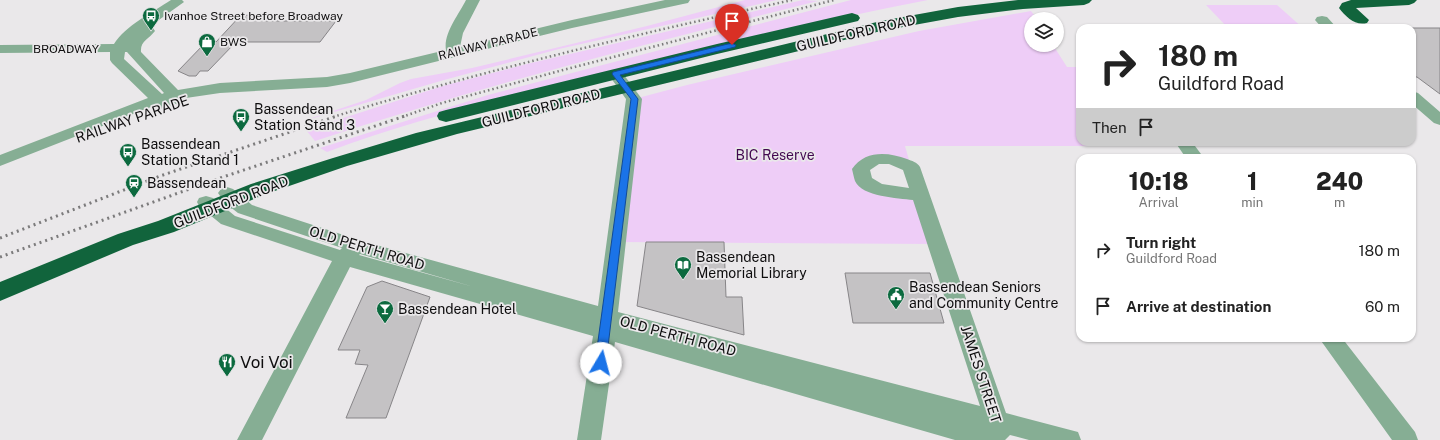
<!DOCTYPE html>
<style>
body{margin:0;font-family:"Public Sans",sans-serif;background:#f2f2f2;color:#222;height:100vh;display:flex;flex-direction:column;font-size:15px;white-space:nowrap}
*{box-sizing:border-box;margin:0}
p{font-size:13px;color:#767676}
.icon{flex:none;width:22px;height:22px;fill:none;stroke:currentColor;stroke-width:2;stroke-linecap:round;stroke-linejoin:round}
.map{position:relative;flex:1;overflow:hidden}
.side{position:absolute;left:1076px;top:154px;width:340px;height:188px;display:flex;flex-direction:column;background:#fff;border-radius:12px;box-shadow:0 1px 3px #0004}
.side>*{flex:none}
.top-card{position:absolute;left:1076px;top:24px;width:340px;height:122px;border-radius:12px;box-shadow:0 1px 3px #0004;background:#fff;color:#222;overflow:hidden}
.fabs{position:absolute;left:1024px;top:12px;display:grid;gap:8px}
.fabs a{display:grid;place-items:center;width:40px;height:40px;border-radius:50%;background:#fff;box-shadow:0 1px 3px #0004;font-size:20px}
.pin{position:absolute;display:grid;place-items:center;width:34px;height:34px;color:#fff;margin:-41px -17px;border-radius:50% 50% 50% 0;rotate:-45deg;box-shadow:0 0 4px #0007}
.pin .icon{rotate:45deg}
.me{position:absolute;width:44px;margin:-22px;rotate:8deg;stroke-linejoin:round;filter:drop-shadow(0 0 3px #0008)}
.turn{display:flex;align-items:center;gap:14px;height:84px;padding:0 16px;font-size:18px}
.turn .icon{width:52px;height:52px;stroke-width:2.5}
.turn b{display:block;font-size:28px;line-height:34px}
.then{display:flex;align-items:center;height:38px;padding:0 16px;background:#0003;gap:8px;font-size:15px}
.eta{display:flex;justify-content:space-evenly;align-items:center;height:68px;text-align:center}
.eta b{font-size:24px;font-weight:800;line-height:28px}
ul{padding:0;list-style:none}
li{display:flex;align-items:center;gap:12px;height:56px;padding:0 16px}
li div{flex:1}
li b{display:block;font-size:15px}
li em{font-style:normal}
.map>svg:first-child{display:block}
.green{fill:#eecdf7}
.building{fill:#c4c2c4;stroke:#878588}
.lines{fill:none;stroke-linecap:round;stroke-linejoin:round}
.minor{fill:#86ae94;fill-rule:evenodd}
.highway{fill:#11643c;fill-rule:evenodd}
.rail-far1{stroke:#7c7b7c;stroke-width:2.5;stroke-dasharray:1.5 3;stroke-linecap:butt}
.rail{stroke:#7c7b7c;stroke-width:3;stroke-dasharray:2 4;stroke-linecap:butt}
.route{fill:#1a73e8;stroke:#114b97}
.labels{text-anchor:middle;dominant-baseline:central;stroke-width:3.5;stroke-linejoin:round;paint-order:stroke}
.far-poi-label{font-size:12px;fill:#0e0d0e;stroke:#eae8ea;text-anchor:start}
.far-street-label{font-size:12px;fill:#0e0d0e;stroke:#eae8ea}
.street-label{font-size:14px;fill:#0e0d0e;stroke:#eae8ea}
.poi-label{font-size:14px;fill:#0e0d0e;stroke:#eae8ea;text-anchor:start}
.park-label{font-size:14px;fill:#420850;stroke:#eae8ea}
.near-poi-label{font-size:17px;fill:#0e0d0e;stroke:#eae8ea;text-anchor:start}
</style>
<div class="map">
<svg width="1440" height="440" viewBox="0 0 1440 440">
<rect width="100%" height="100%" fill="#eae8ea"/>
<!-- green -->
<path class="green" d="M 745,0 L 777,0 L 559,49 L 444,80 L 300,122 L 366,100 L 400,83 L 411,79 L 472,68 L 647,26 Z
M 803,0 L 818,1 C 649,43 481,86 315,141 L 306,130 L 443,86 L 527,64 Z
M 851,0 L 928,0 C 819,21 711,48 603,75 C 510,97 417,118 327,152 L 320,148 L 488,95 Z
M 1206,5 L 1277,5 L 1303,28 L 1228,28 Z
M 1031,11 L 1037,19 L 1031,19 L 1031,45 L 1053,45 L 1067,67 L 1080,67 L 1080,142 L 1183,142 L 1186,146 L 905,146 L 911,167 L 894,159 L 867,163 L 864,181 L 921,195 L 937,244 L 616,242 L 634,99 L 687,85 L 919,31 Z
M 1089,25 L 1163,25 L 1165,28 L 1091,28 Z"/>
<!-- building -->
<path class="building" d="M 241,15 L 270,16 L 264,21 L 336,21 L 320,42 L 236,42 L 208,71 L 200,71 L 196,76 L 189,76 L 178,71 L 206,42 L 216,42 Z
M 1412,28 L 1440,28 L 1440,94 L 1417,77 L 1412,77 Z
M 646,242 L 724,242 L 726,297 L 742,297 L 744,335 L 637,306 Z
M 845,273 L 930,273 L 944,323 L 853,323 Z
M 382,281 L 430,297 L 386,418 L 346,418 L 368,365 L 355,364 L 360,350 L 338,350 L 367,287 Z"/>
<g class="lines">
<!-- minor -->
<path class="minor" d="M 171,0 L 182,0 L 184,2 L 149,27 L 153,28 L 155,31 C 149,39 140,41 141,52 L 178,90 L 220,83 L 327,77 L 350,73 L 446,50 C 443,34 459,14 466,0 L 480,0 L 463,33 L 460,47 L 572,20 L 665,0 L 690,0 L 688,3 L 683,4 L 572,28 L 350,83 L 327,87 L 220,93 L 186,98 L 188,101 L 186,104 L 180,106 L 170,101 L 173,105 L 171,108 C 165,110 161,110 156,105 L 0,166 L 0,155 L 148,98 L 112,63 L 110,60 L 110,52 L 0,53 L 0,45 L 114,44 C 125,26 153,12 171,0 ZM 125,52 L 127,52 L 164,93 L 162,94 L 124,59 Z
M 1322,16 L 1327,17 L 1337,28 L 1322,28 L 1315,20 L 1317,17 Z
M 616,69 L 621,71 L 642,99 L 618,312 L 980,406 L 913,200 C 898,198 862,197 855,181 C 854,178 853,173 852,169 C 865,150 888,152 907,159 C 912,161 917,162 920,167 L 1006,413 L 1078,432 L 1081,440 L 1029,440 L 1010,435 L 1005,440 L 955,440 L 615,342 L 601,440 L 577,440 L 593,336 L 350,267 L 262,440 L 237,440 L 332,261 L 221,224 L 199,206 L 197,202 L 199,198 L 206,196 L 213,198 L 235,216 L 340,250 L 342,248 L 238,213 L 225,203 L 218,193 L 221,189 L 227,187 L 233,189 L 252,205 L 362,241 L 598,306 L 626,99 L 608,74 L 611,71 ZM 879,164 L 889,164 L 903,170 L 909,188 L 882,184 L 872,178 L 870,170 ZM 360,254 L 474,287 L 359,255 Z
M 1412,91 L 1418,93 L 1440,112 L 1440,125 L 1434,123 L 1412,104 Z
M 1175,142 L 1192,142 L 1204,158 L 1186,158 Z
M 1319,338 L 1342,338 L 1415,432 L 1418,440 L 1392,440 Z"/>
<!-- highway -->
<path class="highway" d="M 1018,0 L 1092,0 L 1089,3 L 1084,5 L 1023,9 L 958,17 L 881,31 L 457,134 L 347,166 L 266,194 L 174,232 L 133,245 L 0,301 L 0,282 L 118,234 L 158,221 L 251,184 L 333,158 L 416,133 L 881,21 L 958,7 Z
M 1351,0 L 1417,0 L 1414,3 L 1409,5 L 1356,8 L 1369,20 L 1367,23 C 1355,26 1346,17 1339,8 L 1342,3 Z
M 852,13 L 858,15 L 860,18 L 858,21 L 717,54 L 446,122 L 439,120 L 437,116 L 439,112 L 446,110 L 717,44 Z"/>
<!-- rail-far1 -->
<path class="rail-far1" d="M 333,117 C 484,70 638,34 792,0
M 402,117 L 442,103 L 563,70 L 834,0"/>
<!-- rail -->
<path class="rail" d="M 0,238 L 160,176 L 337,116
M 0,257 L 223,177 L 405,116"/>
</g>
<!-- route -->
<path class="route" d="M 732,43 L 736,45 L 735,47 L 620,75 L 638,99 L 606,363 L 604,366 L 601,367 L 597,366 L 595,363 L 631,99 L 612,74 L 613,72 Z"/>
<!-- icons -->
<defs>
<symbol id="bus-pin" viewBox="-11 -11 22 30"><path d="M0 17L-7.5 6A9.5 9.5 0 1 1 7.5 6Z" fill="#0c6a3f" stroke="#eae8ea"/><path d="M-5-6H5V4H4V6H2V4H-2V6H-4V4H-5ZM-3.5-4V0h7V-4ZM-3.5 1.2v1.5H-2V1.2ZM2 1.2v1.5H3.5V1.2Z" fill="#fff"/></symbol>
<symbol id="shop-pin" viewBox="-11 -11 22 30"><path d="M0 17L-7.5 6A9.5 9.5 0 1 1 7.5 6Z" fill="#0c6a3f" stroke="#eae8ea"/><path d="M-5-2.5h2.3a2.7 3.5 0 0 1 5.4 0H5L5.5 6h-11ZM-1.5-2.5h3a1.5 2.3 0 0 0-3 0Z" fill="#fff"/></symbol>
<symbol id="station-pin" viewBox="-11 -11 22 30"><path d="M0 17L-7.5 6A9.5 9.5 0 1 1 7.5 6Z" fill="#0c6a3f" stroke="#eae8ea"/><path d="M-3-6H3Q5-6 5-4V2Q5 4 3 4L4.5 6H3L1.5 4h-3L-3 6H-4.5L-3 4Q-5 4-5 2V-4Q-5-6-3-6ZM-3.5-4v3h7v-3ZM-3.5 1v1.5H-2V1ZM2 1v1.5H3.5V1Z" fill="#fff"/></symbol>
<symbol id="library-pin" viewBox="-11 -11 22 30"><path d="M0 17L-7.5 6A9.5 9.5 0 1 1 7.5 6Z" fill="#0c6a3f" stroke="#eae8ea"/><path d="M-6-4Q-3-5.5-.7-3.5V5Q-3 3-6 4ZM6-4Q3-5.5 .7-3.5V5Q3 3 6 4Z" fill="#fff"/></symbol>
<symbol id="civic-pin" viewBox="-11 -11 22 30"><path d="M0 17L-7.5 6A9.5 9.5 0 1 1 7.5 6Z" fill="#0c6a3f" stroke="#eae8ea"/><path d="M-.6-6.5H3V-4.5H.6V-3L4-1V1h2V6H-6V1h2V-1L-.6-3ZM-1.2 2.5V6h2.4V2.5Z" fill="#fff"/></symbol>
<symbol id="bar-pin" viewBox="-11 -11 22 30"><path d="M0 17L-7.5 6A9.5 9.5 0 1 1 7.5 6Z" fill="#0c6a3f" stroke="#eae8ea"/><path d="M-6-5H6L.8 .8V4.5H3.5V6h-7V4.5H-.8V.8Z" fill="#fff"/></symbol>
<symbol id="restaurant-pin" viewBox="-11 -11 22 30"><path d="M0 17L-7.5 6A9.5 9.5 0 1 1 7.5 6Z" fill="#0c6a3f" stroke="#eae8ea"/><path d="M-5-6h1v4h1v-4h1v4h1v-4h1v5L-1.5 .5V6h-2V.5L-5-1ZM5-6V6H3V1.5H1.5Q1.5-4 5-6Z" fill="#fff"/></symbol>
</defs>
<g fill-rule="evenodd">
<use href="#bus-pin" x="141" y="6" width="20" height="27"/>
<use href="#shop-pin" x="197" y="32" width="20" height="27"/>
<use href="#bus-pin" x="231" y="107" width="20" height="27"/>
<use href="#bus-pin" x="118" y="142" width="20" height="27"/>
<use href="#station-pin" x="124" y="173" width="20" height="27"/>
<use href="#library-pin" x="673" y="255" width="20" height="27"/>
<use href="#civic-pin" x="886" y="285" width="20" height="27"/>
<use href="#bar-pin" x="375" y="299" width="20" height="27"/>
<use href="#restaurant-pin" x="217" y="352" width="20" height="27"/>
</g>
<g class="labels">
<!-- far-poi labels -->
<g class="far-poi-label">
<text x="164" y="16">Ivanhoe Street before Broadway</text>
<text x="220" y="42">BWS</text>
</g>
<!-- far-street labels -->
<g class="far-street-label">
<text transform="translate(488 44) rotate(-14)">RAILWAY PARADE</text>
<text x="66" y="49">BROADWAY</text>
</g>
<!-- street labels -->
<g class="street-label">
<text transform="translate(856 33) rotate(-13)">GUILDFORD ROAD</text>
<text transform="translate(541 108) rotate(-14)">GUILDFORD ROAD</text>
<text transform="translate(132 119) rotate(-19)">RAILWAY PARADE</text>
<text transform="translate(231 202) rotate(-21)">GUILDFORD ROAD</text>
<text transform="translate(367 248) rotate(17)">OLD PERTH ROAD</text>
<text transform="translate(678 336) rotate(15)">OLD PERTH ROAD</text>
<text transform="translate(981 374) rotate(72)">JAMES STREET</text>
</g>
<!-- poi labels -->
<g class="poi-label">
<text x="254" y="109">Bassendean<tspan x="254" dy="16">Station Stand 3</tspan></text>
<text x="141" y="144">Bassendean<tspan x="141" dy="16">Station Stand 1</tspan></text>
<text x="147" y="183">Bassendean</text>
<text x="696" y="257">Bassendean<tspan x="696" dy="16">Memorial Library</tspan></text>
<text x="909" y="287">Bassendean Seniors<tspan x="909" dy="16">and Community Centre</tspan></text>
<text x="398" y="309">Bassendean Hotel</text>
</g>
<!-- park labels -->
<g class="park-label">
<text x="775" y="155">BIC Reserve</text>
</g>
<!-- near-poi labels -->
<g class="near-poi-label">
<text x="240" y="362">Voi Voi</text>
</g>
</g>
</svg>
<div class="fabs">
<a><svg class="icon" aria-label="layers" viewBox="0 0 24 24"><path d="M12 4l9 5-9 5-9-5zM3 14l9 5 9-5"/></svg></a>
</div>
<div class="pin" style="left:732px;top:45px;background:#d93025"><svg class="icon" aria-label="arrive" viewBox="0 0 24 24"><path d="M6 21V4h12l-3 4 3 4H6"/></svg></div>
<svg class="me" style="left:601px;top:363px" viewBox="-20 -20 40 40"><circle r="19" fill="#fff"/><path d="M0-13L10 11 0 6-10 11z" fill="#1a73e8"/></svg>
<div class="top-card">
<div class="turn"><svg class="icon" aria-label="right" viewBox="0 0 24 24"><path d="M7 20v-9h11M14 6l5 5-5 5"/></svg><div><b>180 m</b>Guildford Road</div></div>
<div class="then">Then<svg class="icon" aria-label="arrive" viewBox="0 0 24 24"><path d="M6 21V4h12l-3 4 3 4H6"/></svg></div>
</div>
<section class="side">
<div class="eta">
<div><b>10:18</b><p>Arrival</p></div>
<div><b>1</b><p>min</p></div>
<div><b>240</b><p>m</p></div>
</div>
<ul>
<li><svg class="icon" aria-label="right" viewBox="0 0 24 24"><path d="M7 20v-9h11M14 6l5 5-5 5"/></svg><div><b>Turn right</b><p>Guildford Road</p></div><em>180 m</em></li>
<li><svg class="icon" aria-label="arrive" viewBox="0 0 24 24"><path d="M6 21V4h12l-3 4 3 4H6"/></svg><div><b>Arrive at destination</b></div><em>60 m</em></li>
</ul>
</section>
</div>
